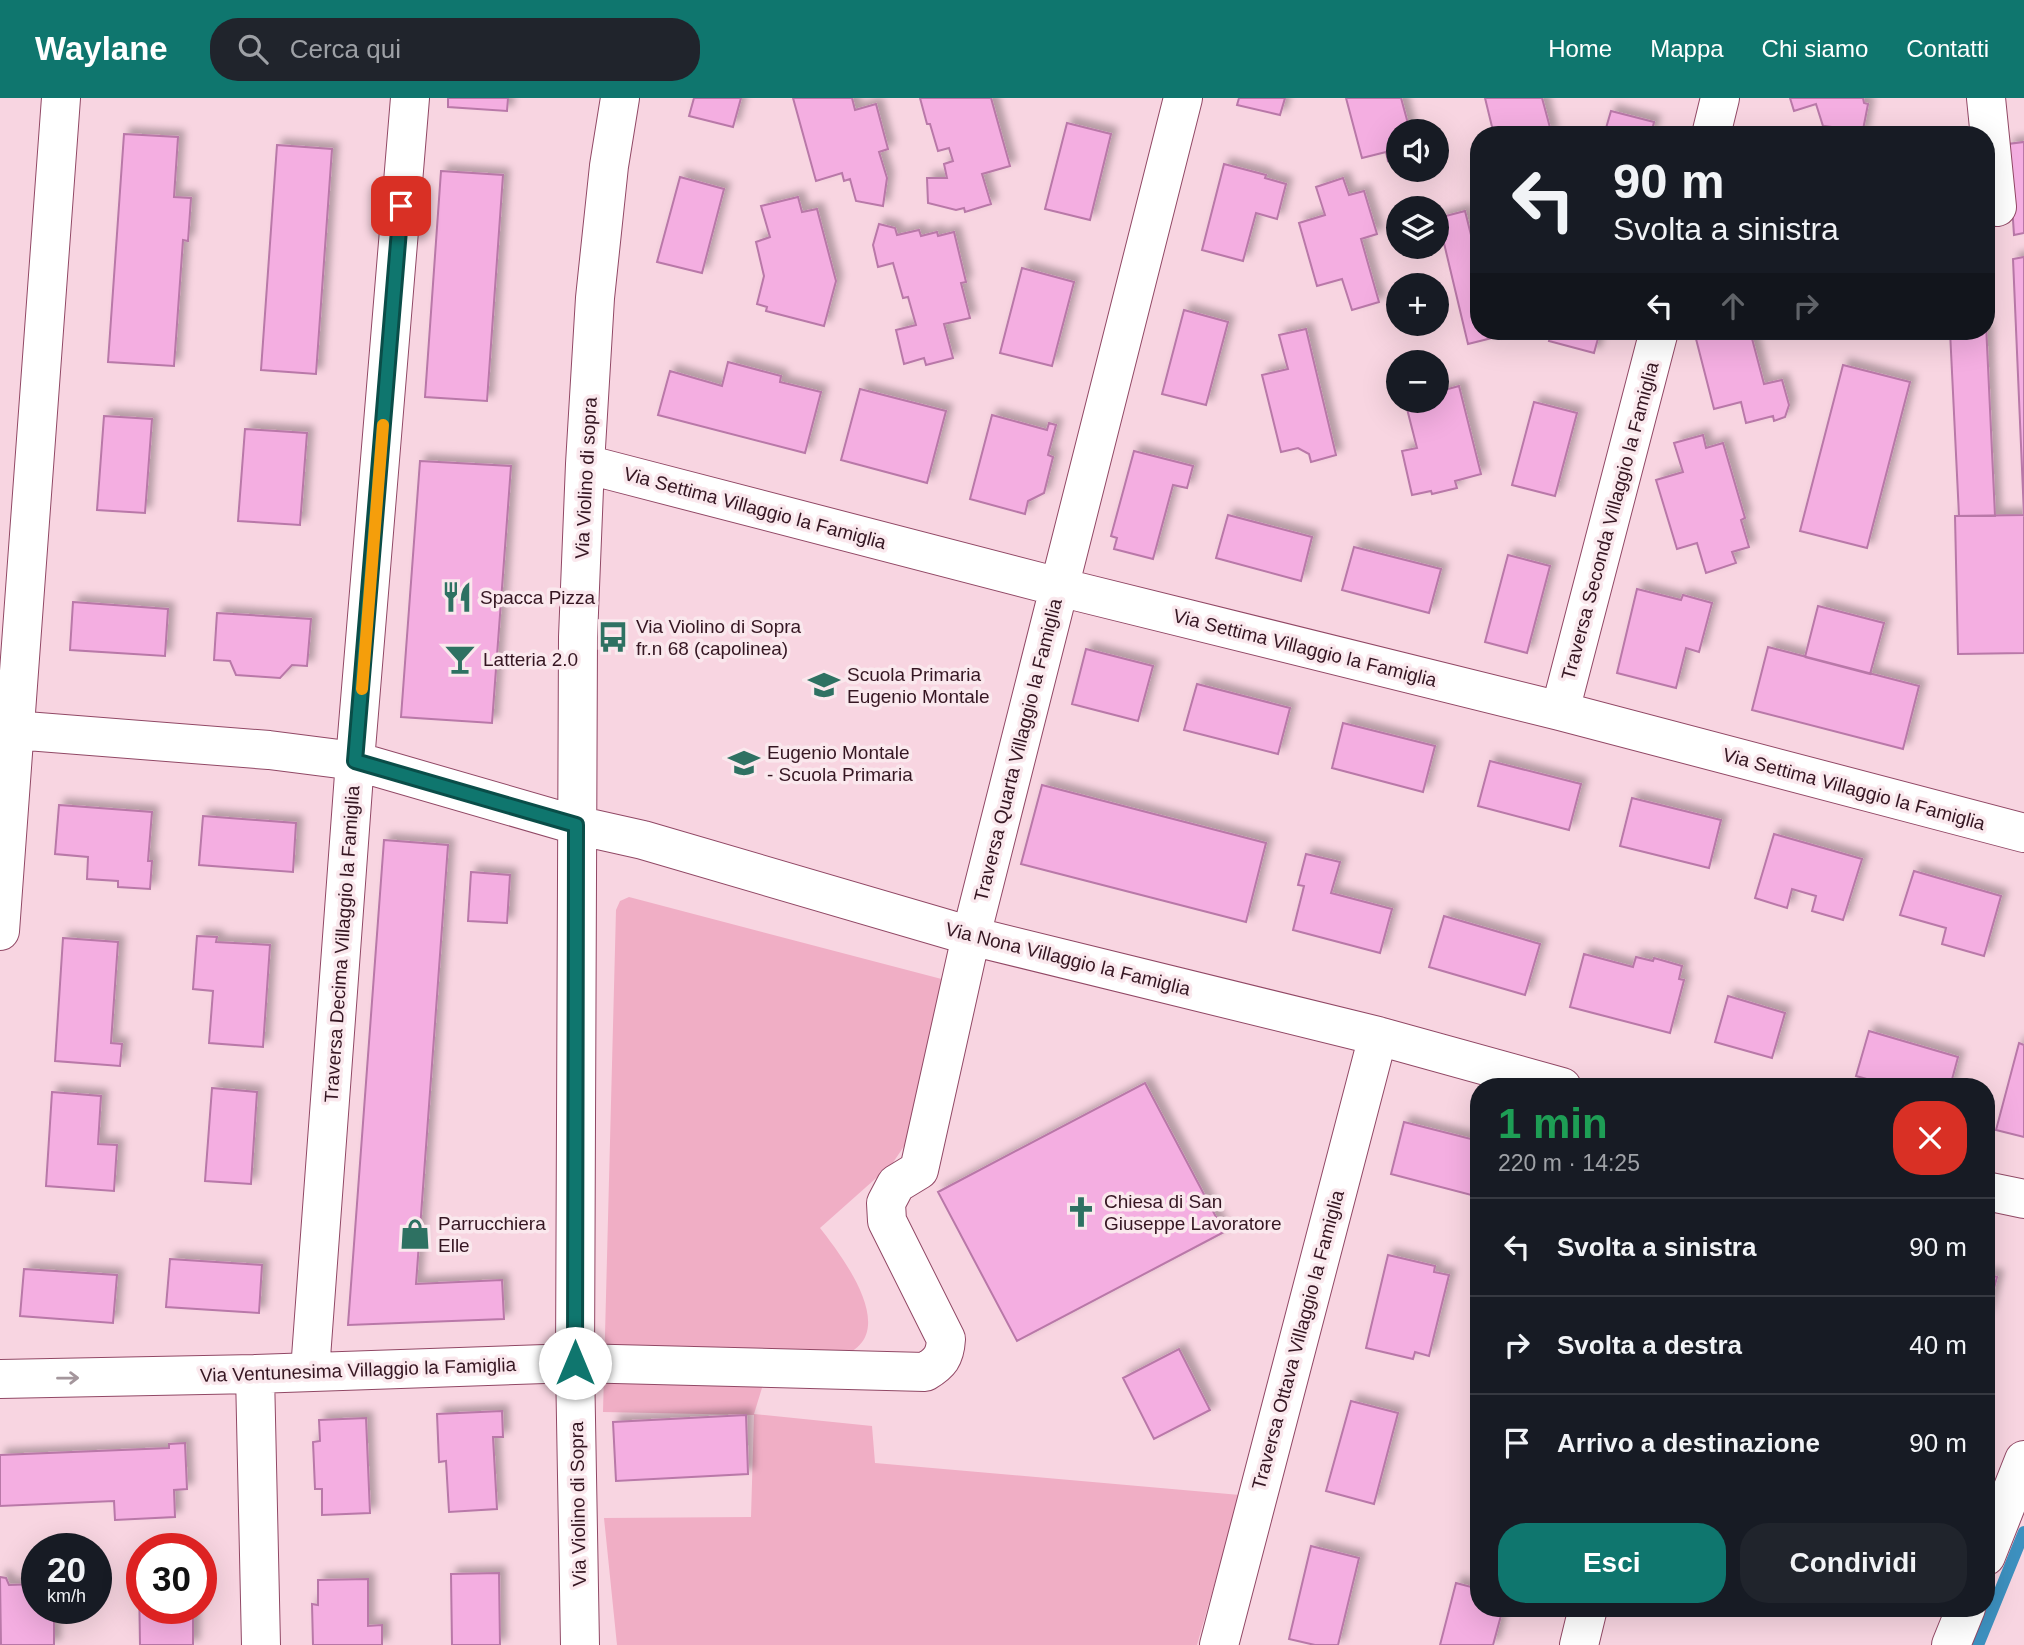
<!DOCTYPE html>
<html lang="it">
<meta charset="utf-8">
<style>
body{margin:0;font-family:Arial,sans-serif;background:#20242c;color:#f1f3f6;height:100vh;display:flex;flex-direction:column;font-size:26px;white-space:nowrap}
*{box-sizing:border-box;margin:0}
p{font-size:23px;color:#9ea1a6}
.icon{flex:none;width:38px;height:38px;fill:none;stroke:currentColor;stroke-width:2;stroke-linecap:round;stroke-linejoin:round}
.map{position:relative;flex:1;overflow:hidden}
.drawer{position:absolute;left:1470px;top:980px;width:525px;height:539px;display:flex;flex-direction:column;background:#171b24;border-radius:28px;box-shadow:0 7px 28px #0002}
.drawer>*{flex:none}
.banner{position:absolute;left:1470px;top:28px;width:525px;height:214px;border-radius:28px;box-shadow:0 7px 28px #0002;background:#171b24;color:#f1f3f6;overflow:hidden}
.tools{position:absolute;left:1386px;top:21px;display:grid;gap:14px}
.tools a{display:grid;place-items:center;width:63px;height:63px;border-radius:50%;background:#171b24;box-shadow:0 7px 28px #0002;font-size:35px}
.speed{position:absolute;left:21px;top:1435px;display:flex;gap:14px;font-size:35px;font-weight:700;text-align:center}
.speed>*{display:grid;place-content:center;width:91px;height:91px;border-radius:50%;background:#171b24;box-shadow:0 7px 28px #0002;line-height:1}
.speed small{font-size:18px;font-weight:400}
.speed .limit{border:10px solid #d22;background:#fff;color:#111}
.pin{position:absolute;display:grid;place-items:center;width:60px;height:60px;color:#fff;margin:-30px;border-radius:14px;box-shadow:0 4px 10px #0006}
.me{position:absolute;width:77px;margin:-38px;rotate:0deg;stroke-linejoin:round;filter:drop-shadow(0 0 5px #0008)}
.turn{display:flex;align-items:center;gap:24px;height:147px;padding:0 28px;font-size:32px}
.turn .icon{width:91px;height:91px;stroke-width:2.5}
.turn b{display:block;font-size:49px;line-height:60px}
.lanes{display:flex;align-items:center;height:66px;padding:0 28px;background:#0003;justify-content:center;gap:35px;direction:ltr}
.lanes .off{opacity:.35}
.round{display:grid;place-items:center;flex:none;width:74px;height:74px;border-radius:28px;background:#20242c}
.overview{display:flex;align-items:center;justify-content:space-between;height:119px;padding:0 28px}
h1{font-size:42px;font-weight:600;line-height:52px;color:#1e9e55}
.action{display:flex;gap:14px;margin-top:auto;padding:14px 28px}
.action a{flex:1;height:80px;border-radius:28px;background:#0f766e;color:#fff;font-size:28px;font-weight:600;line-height:80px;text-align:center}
.action a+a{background:#20242c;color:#f1f3f6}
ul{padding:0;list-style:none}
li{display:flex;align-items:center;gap:21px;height:98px;padding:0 28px;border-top:2px solid #363941}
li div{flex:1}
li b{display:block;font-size:26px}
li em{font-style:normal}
header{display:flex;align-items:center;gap:42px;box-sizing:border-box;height:98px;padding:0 35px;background:#0f766e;color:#fff}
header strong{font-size:33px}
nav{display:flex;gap:38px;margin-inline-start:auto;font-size:24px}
.search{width:490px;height:63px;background:#20242c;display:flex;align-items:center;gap:18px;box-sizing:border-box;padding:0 24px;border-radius:28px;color:#9ea1a6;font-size:26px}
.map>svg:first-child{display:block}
.green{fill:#f0aec5}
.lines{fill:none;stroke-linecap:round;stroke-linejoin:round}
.stream{stroke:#3d91c0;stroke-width:12}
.building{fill:#f4aee1;stroke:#b978a8;stroke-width:2;filter:url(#shadow)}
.minor-casing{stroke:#914865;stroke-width:40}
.minor{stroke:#fff;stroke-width:38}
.oneway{stroke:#a4969c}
.route-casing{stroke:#0a4d48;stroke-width:18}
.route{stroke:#0f766e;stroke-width:12}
.slow{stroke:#f59e0b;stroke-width:12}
.labels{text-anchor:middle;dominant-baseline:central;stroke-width:7;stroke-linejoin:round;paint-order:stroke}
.street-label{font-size:19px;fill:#351622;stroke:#fae8ed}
.poi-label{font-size:19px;fill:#351622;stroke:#fae8ed;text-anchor:start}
</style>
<header>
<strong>Waylane</strong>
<div class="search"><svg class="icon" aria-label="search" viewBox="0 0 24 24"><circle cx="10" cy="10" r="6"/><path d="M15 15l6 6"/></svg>Cerca qui</div>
<nav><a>Home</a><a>Mappa</a><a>Chi siamo</a><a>Contatti</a></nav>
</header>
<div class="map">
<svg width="2024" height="1547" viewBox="0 0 2024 1547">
<defs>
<filter id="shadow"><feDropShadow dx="6" dy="-6" stdDeviation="3.5" flood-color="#0004"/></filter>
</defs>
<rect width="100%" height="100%" fill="#f8d5e1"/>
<!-- green -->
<path class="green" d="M 629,799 L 953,884 L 913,1035 L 892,1066 L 820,1130 C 842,1158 901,1235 844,1257 C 838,1259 829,1259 822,1260 C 804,1262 786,1264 769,1267 L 754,1316 L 872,1328 L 875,1365 L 1240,1397 L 1197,1547 L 617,1547 L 604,1420 L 751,1419 L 754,1317 L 603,1314 L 616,812 L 620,803 Z"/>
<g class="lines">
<!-- stream -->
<path class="stream" d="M 1978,1547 L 2024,1434"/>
</g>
<!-- building -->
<path class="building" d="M 448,0 L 508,0 L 507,13 L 448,9 Z
M 694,0 L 741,0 L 733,29 L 689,18 Z
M 793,0 L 852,0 L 855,12 L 876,6 L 888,51 L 879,54 L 887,80 L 883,108 L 856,103 L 850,81 L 844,83 L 842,75 L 816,83 Z
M 920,0 L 991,0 L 1010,68 L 982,76 L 991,106 L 965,114 L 964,110 L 956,112 L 928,105 L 927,80 L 947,80 L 944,66 L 953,63 L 949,50 L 938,53 L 930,26 L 927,26 Z
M 1239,0 L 1285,0 L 1280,17 L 1237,7 Z
M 1346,0 L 1401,0 L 1410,33 L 1398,33 L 1398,60 L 1388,63 L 1386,54 L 1362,60 Z
M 1485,0 L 1542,0 L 1552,37 L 1494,37 Z
M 1790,0 L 1863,0 L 1864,5 L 1868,6 L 1862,37 L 1831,37 L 1831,29 L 1823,28 L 1816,6 L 1794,13 Z
M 1611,13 L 1654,24 L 1651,37 L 1604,37 Z
M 1067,25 L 1111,36 L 1090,122 L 1045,111 Z
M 124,36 L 178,39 L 174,99 L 191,100 L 188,143 L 183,142 L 174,268 L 108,264 Z
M 2024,44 L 2024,135 L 2014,137 L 2008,46 Z
M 277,47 L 332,51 L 316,276 L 261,272 Z
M 1224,66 L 1266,77 L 1265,80 L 1286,86 L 1277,121 L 1256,115 L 1243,163 L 1202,152 Z
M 441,73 L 503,77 L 487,303 L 425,299 Z
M 680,79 L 724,91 L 702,175 L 657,164 Z
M 1343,80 L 1349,97 L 1364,93 L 1377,136 L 1361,141 L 1379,204 L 1352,212 L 1342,181 L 1317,188 L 1299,125 L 1325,117 L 1316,89 Z
M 798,99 L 802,114 L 817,111 L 836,183 L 824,228 L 766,213 L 767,209 L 757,206 L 764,178 L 756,144 L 770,139 L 761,108 Z
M 1465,113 L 1473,145 L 1479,143 L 1479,233 L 1495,233 L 1496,239 L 1468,246 L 1438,120 Z
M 879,126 L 895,130 L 897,137 L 919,132 L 921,138 L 937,134 L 938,138 L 954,134 L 966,184 L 961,185 L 970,220 L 944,226 L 953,260 L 926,267 L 924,260 L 904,266 L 896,232 L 916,227 L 908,199 L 903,200 L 893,165 L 878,169 L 873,147 Z
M 2024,159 L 2024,555 L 1958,556 L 1955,418 L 2024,417 L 2013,161 Z
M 1022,170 L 1074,184 L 1052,268 L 1000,255 Z
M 1184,212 L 1228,224 L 1206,307 L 1162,296 Z
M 1986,226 L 1995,418 L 1959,418 L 1950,233 L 1986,233 Z
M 1306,231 L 1336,357 L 1311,364 L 1309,356 L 1298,350 L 1281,354 L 1262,277 L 1288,271 L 1279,237 Z
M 1552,233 L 1600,233 L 1594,255 L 1549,243 Z
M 1713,233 L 1750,233 L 1764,286 L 1782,282 L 1789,307 L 1785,319 L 1774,323 L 1773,318 L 1746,325 L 1741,304 L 1714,311 L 1695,237 Z
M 728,264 L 781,278 L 780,284 L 821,294 L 805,355 L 658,317 L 670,273 L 722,288 Z
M 1843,267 L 1910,284 L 1867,450 L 1800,433 Z
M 1459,288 L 1481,376 L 1455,383 L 1457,390 L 1432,396 L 1431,393 L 1412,397 L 1402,353 L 1417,350 L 1405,303 L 1437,303 L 1437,294 Z
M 860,291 L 946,313 L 927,385 L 841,362 Z
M 1534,304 L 1577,315 L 1555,398 L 1512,387 Z
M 992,317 L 1047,332 L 1049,325 L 1056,327 L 1048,357 L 1053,359 L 1044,395 L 1028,403 L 1025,416 L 970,401 Z
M 104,318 L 152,321 L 145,415 L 97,412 Z
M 245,331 L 307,335 L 300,427 L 238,423 Z
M 1703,337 L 1706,350 L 1723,345 L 1745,420 L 1741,422 L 1749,449 L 1732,454 L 1736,465 L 1706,475 L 1697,445 L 1677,451 L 1656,382 L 1683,374 L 1674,345 Z
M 1134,353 L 1193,368 L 1187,390 L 1173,387 L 1153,461 L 1114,451 L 1117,440 L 1111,438 Z
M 420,363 L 511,368 L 492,625 L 401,619 Z
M 1228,417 L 1312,439 L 1301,483 L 1216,460 Z
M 1354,449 L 1441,471 L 1429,515 L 1342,492 Z
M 1508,457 L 1550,468 L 1527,555 L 1485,544 Z
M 1637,491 L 1681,502 L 1683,497 L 1712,505 L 1699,554 L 1686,550 L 1676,590 L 1617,575 Z
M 73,504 L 168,511 L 165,558 L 70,552 Z
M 1818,508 L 1884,525 L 1870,576 L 1805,559 Z
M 217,515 L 311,521 L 307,568 L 292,567 L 280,580 L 236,577 L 230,563 L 214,562 Z
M 1768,549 L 1919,588 L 1903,651 L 1752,612 Z
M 1086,551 L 1153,568 L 1138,623 L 1072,606 Z
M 1197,586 L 1290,610 L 1278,656 L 1184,632 Z
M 1343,625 L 1435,648 L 1423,694 L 1332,670 Z
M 1490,663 L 1581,686 L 1569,732 L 1478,708 Z
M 1042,687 L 1266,745 L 1246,824 L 1021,766 Z
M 1632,700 L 1721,722 L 1709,770 L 1620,748 Z
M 59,707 L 152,714 L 148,763 L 152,763 L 150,791 L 118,789 L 118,783 L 87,781 L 88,759 L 55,756 Z
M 203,718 L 296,725 L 293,774 L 199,767 Z
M 1774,736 L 1862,761 L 1843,822 L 1812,813 L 1816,798 L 1792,791 L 1787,810 L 1755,800 Z
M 384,742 L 448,747 L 416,1186 L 502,1182 L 504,1221 L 348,1227 Z
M 1306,756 L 1340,764 L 1331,795 L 1392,811 L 1380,855 L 1293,832 L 1304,788 L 1298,787 Z
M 1914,773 L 2001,798 L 1984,858 L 1942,846 L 1946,830 L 1900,817 Z
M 471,774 L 510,777 L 507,825 L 468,823 Z
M 1444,818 L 1540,846 L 1525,897 L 1429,869 Z
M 197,838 L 217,839 L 216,844 L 270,847 L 263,949 L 209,945 L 213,893 L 193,891 Z
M 63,840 L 118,844 L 111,945 L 122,946 L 120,968 L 55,963 Z
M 1584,856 L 1633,869 L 1636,859 L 1653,863 L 1654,860 L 1682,868 L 1679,881 L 1684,882 L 1670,935 L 1570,909 Z
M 1728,898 L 1785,915 L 1772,960 L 1715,944 Z
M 1869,933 L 1958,959 L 1950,989 L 1895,989 L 1856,978 Z
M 2019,945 L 2024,947 L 2024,1039 L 1996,1032 Z
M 1145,985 L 1224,1134 L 1017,1243 L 938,1094 Z
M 212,990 L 257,994 L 251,1086 L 205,1083 Z
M 52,994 L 101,998 L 98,1046 L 117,1047 L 114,1093 L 46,1088 Z
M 1404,1024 L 1479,1043 L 1479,1099 L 1391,1076 Z
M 1388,1157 L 1435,1168 L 1434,1174 L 1449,1177 L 1429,1258 L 1415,1254 L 1413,1261 L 1366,1250 Z
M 170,1161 L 262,1167 L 259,1215 L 166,1209 Z
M 24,1171 L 117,1177 L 113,1225 L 20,1218 Z
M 1986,1176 L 1997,1179 L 1986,1220 Z
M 1179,1251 L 1210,1312 L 1154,1341 L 1123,1280 Z
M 1351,1303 L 1398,1315 L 1374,1406 L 1326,1393 Z
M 502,1313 L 503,1339 L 493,1339 L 497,1411 L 449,1414 L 446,1363 L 439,1364 L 437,1316 Z
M 746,1317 L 748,1376 L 616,1383 L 613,1324 Z
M 366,1320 L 370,1415 L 322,1417 L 322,1391 L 315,1391 L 313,1344 L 320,1343 L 319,1322 Z
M 185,1345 L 187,1391 L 174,1392 L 175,1419 L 115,1422 L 114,1403 L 0,1408 L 0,1357 L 169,1350 L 169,1346 Z
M 1479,1406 L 1479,1434 L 1472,1432 Z
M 1311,1448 L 1359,1460 L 1338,1547 L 1315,1547 L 1289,1541 Z
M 499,1475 L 500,1547 L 452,1547 L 451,1476 Z
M 0,1479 L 6,1480 L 9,1487 L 37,1486 L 37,1510 L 54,1510 L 54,1547 L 1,1547 Z
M 368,1481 L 368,1528 L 382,1527 L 382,1547 L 313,1547 L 312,1506 L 318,1507 L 318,1482 Z
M 139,1482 L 142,1482 L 142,1510 L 193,1510 L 193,1547 L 140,1547 Z
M 1456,1485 L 1479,1491 L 1479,1510 L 1503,1510 L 1493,1547 L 1440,1547 Z"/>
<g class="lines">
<defs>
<path id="minor" d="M 1986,0 L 1997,109
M 1711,37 L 1720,0
M 585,366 L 1059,489 L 1560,613 L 2024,735
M 1560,613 L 1659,233
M 0,631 L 269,652 L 355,663 L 576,727 L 643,742 L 971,838 L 1378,938 L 1562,989
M 0,833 L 61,0
M 1986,1093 L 2024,1101
M 310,1273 L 355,663 L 410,0
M 255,1276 L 261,1547
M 0,1281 L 255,1276 L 575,1265 L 925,1274 C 940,1265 945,1259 946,1241 L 887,1123 L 886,1105 L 896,1086 L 919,1072 L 971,838 L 1183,0
M 1986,1458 L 2024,1362
M 580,1547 L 575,1265 L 578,539 L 585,366 L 595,200 L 609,68 L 620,0
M 1219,1547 L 1378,938
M 1579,1547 L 1588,1510
M 1951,1547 L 1966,1510"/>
</defs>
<!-- minor casing -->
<use href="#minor" class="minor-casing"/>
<!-- minor -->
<use href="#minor" class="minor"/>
</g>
<!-- one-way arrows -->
<defs><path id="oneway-shaft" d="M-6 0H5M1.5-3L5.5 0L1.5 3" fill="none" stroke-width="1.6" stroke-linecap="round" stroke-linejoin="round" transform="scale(1.75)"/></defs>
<use class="oneway" href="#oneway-shaft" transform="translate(68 1280) rotate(-1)"/>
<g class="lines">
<defs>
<path id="route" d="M 401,108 L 355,663 L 576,727 L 575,1265"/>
</defs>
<!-- route casing -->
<use href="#route" class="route-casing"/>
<!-- route -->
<use href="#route" class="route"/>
<!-- slow -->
<path class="slow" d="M 362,591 L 383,327"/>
</g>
<!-- icons -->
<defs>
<symbol id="restaurant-bare" viewBox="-9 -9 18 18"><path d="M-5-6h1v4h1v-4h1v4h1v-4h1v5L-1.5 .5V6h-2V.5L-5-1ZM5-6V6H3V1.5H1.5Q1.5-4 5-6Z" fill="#2e7162" stroke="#fae8ed" stroke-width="2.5" paint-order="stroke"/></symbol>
<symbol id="bus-bare" viewBox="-9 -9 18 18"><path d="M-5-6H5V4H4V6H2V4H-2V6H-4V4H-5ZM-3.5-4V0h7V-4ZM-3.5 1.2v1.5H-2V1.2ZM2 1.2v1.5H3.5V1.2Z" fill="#2e7162" stroke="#fae8ed" stroke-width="2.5" paint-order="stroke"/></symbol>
<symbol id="bar-bare" viewBox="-9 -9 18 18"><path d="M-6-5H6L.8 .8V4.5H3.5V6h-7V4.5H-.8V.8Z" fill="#2e7162" stroke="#fae8ed" stroke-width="2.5" paint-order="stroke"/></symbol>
<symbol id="school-bare" viewBox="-9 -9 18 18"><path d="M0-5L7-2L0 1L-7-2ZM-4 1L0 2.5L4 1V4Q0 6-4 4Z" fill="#2e7162" stroke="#fae8ed" stroke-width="2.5" paint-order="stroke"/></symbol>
<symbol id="church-bare" viewBox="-9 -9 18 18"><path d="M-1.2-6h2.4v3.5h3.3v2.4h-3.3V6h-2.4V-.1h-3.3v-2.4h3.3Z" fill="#2e7162" stroke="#fae8ed" stroke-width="2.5" paint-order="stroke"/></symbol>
<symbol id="shop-bare" viewBox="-9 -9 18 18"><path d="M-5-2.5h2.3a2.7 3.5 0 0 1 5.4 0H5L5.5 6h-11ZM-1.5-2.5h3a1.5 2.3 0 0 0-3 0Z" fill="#2e7162" stroke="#fae8ed" stroke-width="2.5" paint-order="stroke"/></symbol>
</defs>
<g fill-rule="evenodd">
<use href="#restaurant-bare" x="435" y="477" width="44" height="44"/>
<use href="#bus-bare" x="591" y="517" width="44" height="44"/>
<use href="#bar-bare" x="438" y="539" width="44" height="44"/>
<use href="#school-bare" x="802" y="565" width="44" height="44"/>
<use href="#school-bare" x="722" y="643" width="44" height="44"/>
<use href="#church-bare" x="1059" y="1092" width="44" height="44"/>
<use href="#shop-bare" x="393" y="1114" width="44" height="44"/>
</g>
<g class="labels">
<!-- street labels -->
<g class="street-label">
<text transform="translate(586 380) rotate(-87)">Via Violino di sopra</text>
<text transform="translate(755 410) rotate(15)">Via Settima Villaggio la Famiglia</text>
<text transform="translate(1610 423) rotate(-75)">Traversa Seconda Villaggio la Famiglia</text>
<text transform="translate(1305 550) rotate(14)">Via Settima Villaggio la Famiglia</text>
<text transform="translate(1018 652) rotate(-76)">Traversa Quarta Villaggio la Famiglia</text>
<text transform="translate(1854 691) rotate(15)">Via Settima Villaggio la Famiglia</text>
<text transform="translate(342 846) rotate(-86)">Traversa Decima Villaggio la Famiglia</text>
<text transform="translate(1068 861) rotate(14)">Via Nona Villaggio la Famiglia</text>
<text transform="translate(1298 1242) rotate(-75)">Traversa Ottava Villaggio la Famiglia</text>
<text transform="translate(358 1272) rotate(-2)">Via Ventunesima Villaggio la Famiglia</text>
<text transform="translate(578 1406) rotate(-91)">Via Violino di Sopra</text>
</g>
<!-- poi labels -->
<g class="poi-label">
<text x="480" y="499">Spacca Pizza</text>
<text x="636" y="528">Via Violino di Sopra<tspan x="636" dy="22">fr.n 68 (capolinea)</tspan></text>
<text x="483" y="561">Latteria 2.0</text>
<text x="847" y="576">Scuola Primaria<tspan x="847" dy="22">Eugenio Montale</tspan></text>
<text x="767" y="654">Eugenio Montale<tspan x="767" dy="22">- Scuola Primaria</tspan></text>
<text x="1104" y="1103">Chiesa di San<tspan x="1104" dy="22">Giuseppe Lavoratore</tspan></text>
<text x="438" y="1125">Parrucchiera<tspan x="438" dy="22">Elle</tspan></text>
</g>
</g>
</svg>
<div class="tools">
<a><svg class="icon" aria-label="sound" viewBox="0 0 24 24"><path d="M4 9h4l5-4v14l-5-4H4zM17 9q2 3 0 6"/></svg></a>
<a><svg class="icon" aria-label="layers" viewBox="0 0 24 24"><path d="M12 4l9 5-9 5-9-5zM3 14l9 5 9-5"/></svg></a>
<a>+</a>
<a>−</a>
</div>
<div class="speed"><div>20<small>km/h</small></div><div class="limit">30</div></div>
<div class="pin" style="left:401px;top:108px;background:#d93025"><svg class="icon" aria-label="arrive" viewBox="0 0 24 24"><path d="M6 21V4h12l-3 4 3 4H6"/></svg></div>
<svg class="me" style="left:575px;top:1265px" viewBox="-20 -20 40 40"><circle r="19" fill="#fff"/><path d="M0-13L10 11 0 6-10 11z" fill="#0f766e"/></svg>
<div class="banner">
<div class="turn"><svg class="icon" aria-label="left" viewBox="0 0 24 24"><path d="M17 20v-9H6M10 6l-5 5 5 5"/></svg><div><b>90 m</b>Svolta a sinistra</div></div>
<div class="lanes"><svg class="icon" aria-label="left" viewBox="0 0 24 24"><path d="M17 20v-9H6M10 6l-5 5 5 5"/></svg><svg class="icon off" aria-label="ahead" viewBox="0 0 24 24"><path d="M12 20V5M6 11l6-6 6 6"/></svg><svg class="icon off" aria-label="right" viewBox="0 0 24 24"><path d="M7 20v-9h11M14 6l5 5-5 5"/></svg></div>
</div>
<section class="drawer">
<div class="overview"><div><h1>1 min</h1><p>220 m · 14:25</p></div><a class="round" style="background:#d93025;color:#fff"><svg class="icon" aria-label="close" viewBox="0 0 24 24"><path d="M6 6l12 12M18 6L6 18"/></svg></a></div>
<ul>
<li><svg class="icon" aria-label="left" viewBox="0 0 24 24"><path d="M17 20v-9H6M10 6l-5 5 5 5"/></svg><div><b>Svolta a sinistra</b></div><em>90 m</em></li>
<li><svg class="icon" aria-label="right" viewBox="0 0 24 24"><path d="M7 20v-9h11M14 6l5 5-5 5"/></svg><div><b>Svolta a destra</b></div><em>40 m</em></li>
<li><svg class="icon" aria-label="arrive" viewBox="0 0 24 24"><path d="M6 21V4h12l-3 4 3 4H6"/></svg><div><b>Arrivo a destinazione</b></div><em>90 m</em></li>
</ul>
<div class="action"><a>Esci</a><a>Condividi</a></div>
</section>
</div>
